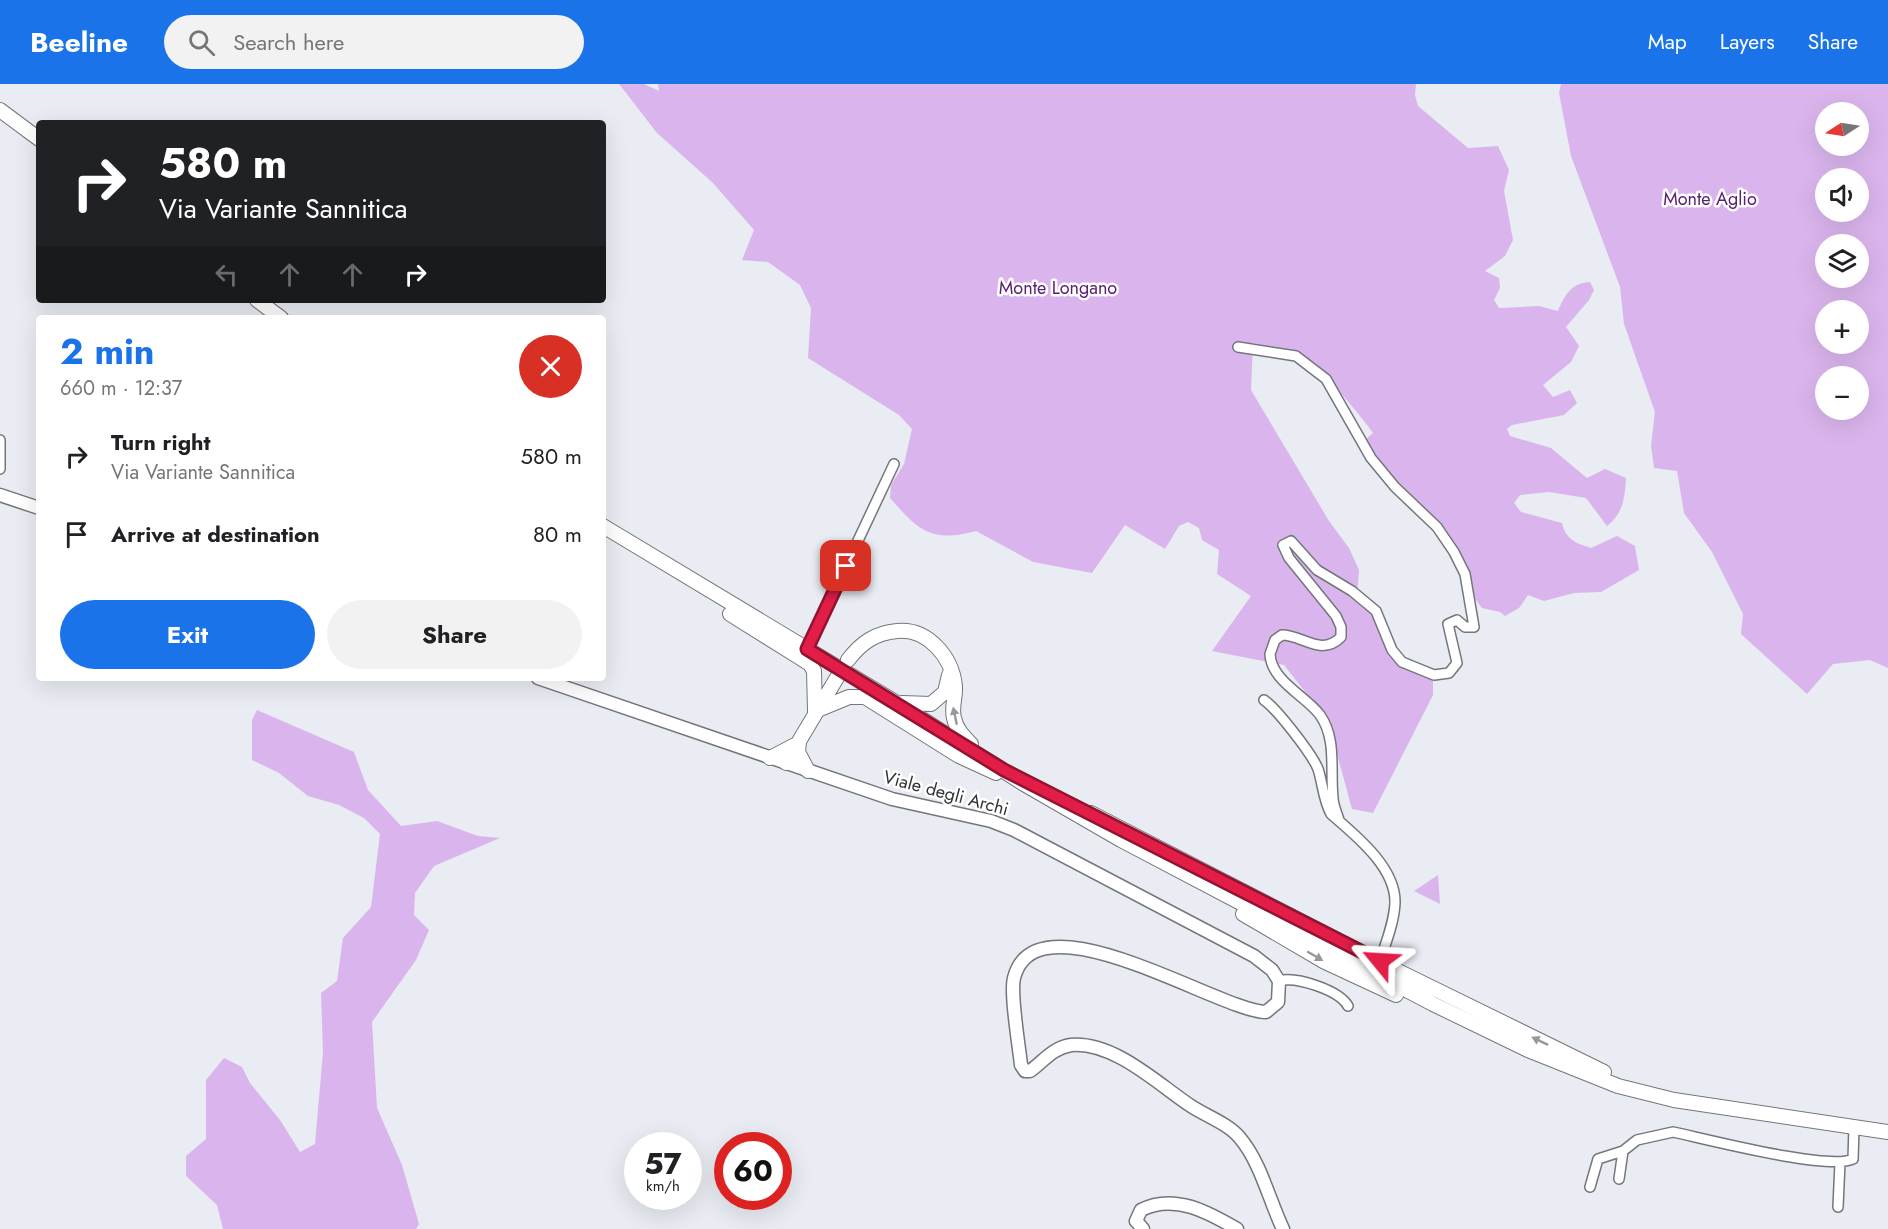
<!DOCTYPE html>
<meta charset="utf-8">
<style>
body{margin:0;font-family:Jost,sans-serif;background:#f2f2f2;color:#202124;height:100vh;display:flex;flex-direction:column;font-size:22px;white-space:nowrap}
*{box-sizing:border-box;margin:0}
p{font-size:20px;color:#757577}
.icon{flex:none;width:33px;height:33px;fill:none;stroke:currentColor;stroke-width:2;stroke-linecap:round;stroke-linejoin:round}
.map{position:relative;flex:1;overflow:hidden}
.panel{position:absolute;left:36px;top:231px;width:570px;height:366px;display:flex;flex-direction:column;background:#fff;border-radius:6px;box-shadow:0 6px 24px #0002}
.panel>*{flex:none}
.guide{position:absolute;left:36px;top:36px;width:570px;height:183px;border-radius:6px;box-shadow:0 6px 24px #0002;background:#202124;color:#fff;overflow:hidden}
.needle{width:39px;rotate:258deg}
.tools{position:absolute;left:1815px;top:18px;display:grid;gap:12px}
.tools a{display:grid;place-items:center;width:54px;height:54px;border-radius:50%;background:#fff;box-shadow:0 6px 24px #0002;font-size:30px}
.speed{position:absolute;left:624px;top:1048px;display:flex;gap:12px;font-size:30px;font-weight:700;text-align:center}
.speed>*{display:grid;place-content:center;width:78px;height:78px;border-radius:50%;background:#fff;box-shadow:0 6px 24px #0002;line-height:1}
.speed small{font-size:15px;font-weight:400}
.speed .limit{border:9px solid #d22;background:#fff;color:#111}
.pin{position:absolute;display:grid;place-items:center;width:51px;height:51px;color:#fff;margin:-26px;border-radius:12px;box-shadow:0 3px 9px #0006}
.me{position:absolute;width:66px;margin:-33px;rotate:297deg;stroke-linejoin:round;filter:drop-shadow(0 0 4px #0008)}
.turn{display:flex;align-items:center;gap:21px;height:126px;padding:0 24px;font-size:27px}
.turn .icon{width:78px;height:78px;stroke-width:2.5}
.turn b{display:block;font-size:42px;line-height:51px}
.lanes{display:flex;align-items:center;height:57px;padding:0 24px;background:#0003;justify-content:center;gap:30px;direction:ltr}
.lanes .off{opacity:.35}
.round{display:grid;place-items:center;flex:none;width:63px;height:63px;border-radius:32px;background:#f2f2f2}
.head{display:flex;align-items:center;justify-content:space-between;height:102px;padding:0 24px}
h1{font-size:36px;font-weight:700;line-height:45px;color:#1a73e8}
.primary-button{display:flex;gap:12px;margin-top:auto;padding:12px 24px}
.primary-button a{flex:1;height:69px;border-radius:36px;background:#1a73e8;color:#fff;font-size:24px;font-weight:700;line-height:69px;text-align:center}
.primary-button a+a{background:#f2f2f2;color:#202124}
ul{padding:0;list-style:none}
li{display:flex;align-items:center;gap:18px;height:78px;padding:0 24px}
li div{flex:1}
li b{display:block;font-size:22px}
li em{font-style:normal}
header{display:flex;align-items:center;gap:36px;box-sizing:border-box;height:84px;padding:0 30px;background:#1a73e8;color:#fff}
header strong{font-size:28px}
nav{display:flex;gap:33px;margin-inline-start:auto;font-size:21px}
.search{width:420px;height:54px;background:#f2f2f2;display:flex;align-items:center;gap:15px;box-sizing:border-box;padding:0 21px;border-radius:33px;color:#757577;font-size:22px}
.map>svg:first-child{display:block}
.green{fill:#dab5ed;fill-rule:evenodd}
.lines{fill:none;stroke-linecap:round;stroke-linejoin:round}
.street-casing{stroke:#74767b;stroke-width:12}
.secondary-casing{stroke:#74767b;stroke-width:15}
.primary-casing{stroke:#74767b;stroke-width:16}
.street{stroke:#fff;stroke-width:9}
.secondary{stroke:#fff;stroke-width:12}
.primary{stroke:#fff;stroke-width:14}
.oneway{fill:#98989a}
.route-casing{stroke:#92132f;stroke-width:15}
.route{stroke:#e11d48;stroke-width:10}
.labels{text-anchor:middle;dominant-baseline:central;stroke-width:5;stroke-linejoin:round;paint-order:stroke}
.park-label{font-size:18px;fill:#5a2172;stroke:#fff}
.street-label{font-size:18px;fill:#313234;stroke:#fff}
</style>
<header>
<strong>Beeline</strong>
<div class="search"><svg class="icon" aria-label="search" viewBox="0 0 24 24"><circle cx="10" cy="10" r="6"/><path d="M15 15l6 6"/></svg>Search here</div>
<nav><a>Map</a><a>Layers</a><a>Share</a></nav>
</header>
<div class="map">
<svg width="1888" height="1145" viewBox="0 0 1888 1145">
<rect width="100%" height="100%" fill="#e9ecf2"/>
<!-- green -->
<path class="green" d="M 619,0 L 644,0 L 659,7 L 658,0 L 1416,0 L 1415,11 L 1418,22 L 1468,64 L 1498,62 L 1509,86 L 1504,107 L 1513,156 L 1505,172 L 1485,187 L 1499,194 L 1500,204 L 1494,216 L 1499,224 L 1539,222 L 1558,227 C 1564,212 1572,198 1590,198 L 1594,206 L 1589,216 L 1566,243 L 1579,262 L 1571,278 L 1543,301 L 1553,313 L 1570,306 L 1577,319 L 1564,331 L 1512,341 L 1507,345 L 1510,352 L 1551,364 L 1587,394 L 1605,385 L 1626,394 C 1625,413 1623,430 1607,442 L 1586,414 L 1549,408 L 1520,411 L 1514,419 L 1521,428 L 1562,439 C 1566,456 1576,459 1591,464 L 1617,452 L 1635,462 L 1639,486 L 1601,508 L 1574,509 L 1544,517 L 1528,511 L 1519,524 L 1505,532 L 1500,528 L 1482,524 L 1470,508 L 1455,463 L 1385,388 L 1365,356 L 1373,349 C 1362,333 1325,289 1310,279 C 1293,267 1273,263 1253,259 L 1251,306 L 1329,437 L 1349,464 L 1359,486 L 1357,514 L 1371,525 L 1387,565 L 1433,595 L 1433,611 L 1373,729 L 1352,725 L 1328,637 L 1284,581 L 1212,567 L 1251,512 L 1217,490 L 1219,466 L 1202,456 L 1199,444 L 1188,438 L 1179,442 L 1165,465 L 1125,441 L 1092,489 L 1033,478 L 976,447 C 931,459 919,447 890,414 L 891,401 L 904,380 L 912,345 L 899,331 L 808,274 L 811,224 L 800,201 L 768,178 L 742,176 L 754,146 L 713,99 L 657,49 Z
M 1561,0 L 1888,0 L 1888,584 L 1870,576 L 1833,580 L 1807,610 L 1741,550 L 1743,530 L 1712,468 L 1684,429 L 1677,387 L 1654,384 L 1651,362 L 1655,328 L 1624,240 L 1620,203 L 1571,72 L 1559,9 ZM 1826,28 L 1858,28 L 1858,62 L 1826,62 ZM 1826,94 L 1858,94 L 1858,128 L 1826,128 ZM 1826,160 L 1858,160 L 1858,194 L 1826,194 ZM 1826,226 L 1858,226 L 1858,260 L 1826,260 ZM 1826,292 L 1858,292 L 1858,326 L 1826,326 Z
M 257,626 L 354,668 L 368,706 L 401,742 L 437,737 L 478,752 L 500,754 L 434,782 L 415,809 L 414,831 L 429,846 L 416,876 L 372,938 L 377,1024 L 402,1081 L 419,1140 L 416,1145 L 223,1145 L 217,1121 L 186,1092 L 186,1072 L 206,1055 L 206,996 L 224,974 L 242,983 L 250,999 L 280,1036 L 300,1068 L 315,1060 L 323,968 L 321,909 L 337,897 L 343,854 L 371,823 L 380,750 L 364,734 L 339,721 L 308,712 L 279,689 L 252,676 L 252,636 Z
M 1438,791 L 1440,820 L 1414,807 Z"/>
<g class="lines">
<defs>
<path id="street" d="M 1238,263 L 1296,272 L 1326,295 L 1371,374 L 1395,403 L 1437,443 L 1454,468 L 1465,490 L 1474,543 L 1465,543 L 1457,536 L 1448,540 L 1457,579 L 1449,589 L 1434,591 L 1402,578 L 1392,566 L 1376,527 L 1352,507 L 1317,486 L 1291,457 L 1283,461 L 1289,474 L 1336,532 L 1341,543 L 1341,553 C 1321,573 1303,551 1282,551 L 1275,556 L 1270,570 C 1271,597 1306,612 1320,631 C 1337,655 1330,686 1333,714 C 1333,721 1337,729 1339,736
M 0,356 L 0,385
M 807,565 L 894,380
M 1264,616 C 1277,625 1312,670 1318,685 C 1323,700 1323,716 1331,730 C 1355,751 1396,783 1395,819 C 1394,839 1386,858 1380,877
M 1279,897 C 1296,892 1339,906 1348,922
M 1619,1095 L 1623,1067
M 1590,1103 L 1598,1075 L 1623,1067 L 1637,1056 L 1673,1048 C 1706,1055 1829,1087 1853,1075 L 1854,1043
M 1838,1123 L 1840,1078"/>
<path id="secondary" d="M 0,411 L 39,424
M 538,594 L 892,715 L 991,737 L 1014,746 L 1254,872 L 1272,886 L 1279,897 L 1278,918 L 1266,928 C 1221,928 1036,808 1014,894 C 1010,909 1019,962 1021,981 L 1025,987 L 1030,987 C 1044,977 1052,964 1071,961 C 1114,957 1159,1001 1191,1022 C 1206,1032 1229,1040 1240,1054 C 1261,1079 1269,1116 1283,1145
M 1143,1145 L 1136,1137 L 1141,1126 C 1174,1109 1208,1128 1237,1145"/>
<path id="primary" d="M 0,26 L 39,55
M 257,216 L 281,234
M 603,442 L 897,619 L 1024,700 L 1121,756 L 1433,920 L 1528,966 L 1618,1002 L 1674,1016 L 1888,1048
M 730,530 L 810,580 L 814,587 L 815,627
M 848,576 C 861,559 875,549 897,547 C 928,544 952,573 955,602 C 956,613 951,623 954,634 C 956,645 964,653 971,660
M 902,619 L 931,620 L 945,608 L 949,591
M 815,627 L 849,613 L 865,613 L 959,672 L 996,689
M 799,658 L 798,668 L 808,687
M 770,674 L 795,661
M 786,679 L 838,592
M 1091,729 L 1394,885 L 1604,988
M 1243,830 L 1325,878 L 1396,911"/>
</defs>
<!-- street casing -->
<use href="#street" class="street-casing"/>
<!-- secondary casing -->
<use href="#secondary" class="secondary-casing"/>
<!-- primary casing -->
<use href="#primary" class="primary-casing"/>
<!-- street -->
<use href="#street" class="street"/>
<!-- secondary -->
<use href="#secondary" class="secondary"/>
<!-- primary -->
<use href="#primary" class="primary"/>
</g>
<!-- one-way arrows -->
<defs><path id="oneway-solid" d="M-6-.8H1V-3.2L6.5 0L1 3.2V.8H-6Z" transform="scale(1.5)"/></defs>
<g class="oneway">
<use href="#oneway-solid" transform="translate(955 632) rotate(-102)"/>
<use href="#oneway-solid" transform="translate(1315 872) rotate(30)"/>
<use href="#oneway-solid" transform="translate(1540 957) rotate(-154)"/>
</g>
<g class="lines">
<defs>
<path id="route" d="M 846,482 L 807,565 L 1004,686 L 1380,877"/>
</defs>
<!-- route casing -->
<use href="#route" class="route-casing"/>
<!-- route -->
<use href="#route" class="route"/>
</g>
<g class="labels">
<!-- park labels -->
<g class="park-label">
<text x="1710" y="115">Monte Aglio</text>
<text x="1058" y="204">Monte Longano</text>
</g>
<!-- street labels -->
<g class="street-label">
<text transform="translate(946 709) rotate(15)">Viale degli Archi</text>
</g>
</g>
</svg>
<div class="tools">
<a><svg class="needle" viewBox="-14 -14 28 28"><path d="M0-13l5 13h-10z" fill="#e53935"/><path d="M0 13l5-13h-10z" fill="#757577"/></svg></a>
<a><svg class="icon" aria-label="sound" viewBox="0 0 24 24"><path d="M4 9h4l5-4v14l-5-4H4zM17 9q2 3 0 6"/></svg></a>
<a><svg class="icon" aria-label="layers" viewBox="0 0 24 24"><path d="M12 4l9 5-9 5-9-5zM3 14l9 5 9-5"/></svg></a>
<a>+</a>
<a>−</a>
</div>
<div class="speed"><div>57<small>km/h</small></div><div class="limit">60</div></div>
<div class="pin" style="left:846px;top:482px;background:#d93025"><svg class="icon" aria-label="arrive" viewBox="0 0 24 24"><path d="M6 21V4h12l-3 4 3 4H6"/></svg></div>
<svg class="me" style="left:1380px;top:877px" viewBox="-20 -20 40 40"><path d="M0-17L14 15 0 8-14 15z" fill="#e11d48" stroke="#fff" stroke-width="4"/></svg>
<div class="guide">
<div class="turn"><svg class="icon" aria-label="right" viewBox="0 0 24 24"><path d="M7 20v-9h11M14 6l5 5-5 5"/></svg><div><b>580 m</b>Via Variante Sannitica</div></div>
<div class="lanes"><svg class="icon off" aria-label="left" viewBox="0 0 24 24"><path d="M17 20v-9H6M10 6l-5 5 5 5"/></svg><svg class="icon off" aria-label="ahead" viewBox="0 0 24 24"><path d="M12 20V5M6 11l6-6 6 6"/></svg><svg class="icon off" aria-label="ahead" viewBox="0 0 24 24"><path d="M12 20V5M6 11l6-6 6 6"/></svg><svg class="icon" aria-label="right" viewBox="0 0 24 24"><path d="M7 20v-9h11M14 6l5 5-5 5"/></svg></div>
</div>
<section class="panel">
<div class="head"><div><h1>2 min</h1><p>660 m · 12:37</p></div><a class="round" style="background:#d93025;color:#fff"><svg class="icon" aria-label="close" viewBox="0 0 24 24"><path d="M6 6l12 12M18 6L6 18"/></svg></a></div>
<ul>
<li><svg class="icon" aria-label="right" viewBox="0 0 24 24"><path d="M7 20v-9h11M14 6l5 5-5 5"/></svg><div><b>Turn right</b><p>Via Variante Sannitica</p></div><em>580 m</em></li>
<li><svg class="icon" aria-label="arrive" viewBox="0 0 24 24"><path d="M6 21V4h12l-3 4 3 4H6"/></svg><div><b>Arrive at destination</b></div><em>80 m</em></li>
</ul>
<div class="primary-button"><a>Exit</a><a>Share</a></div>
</section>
</div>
